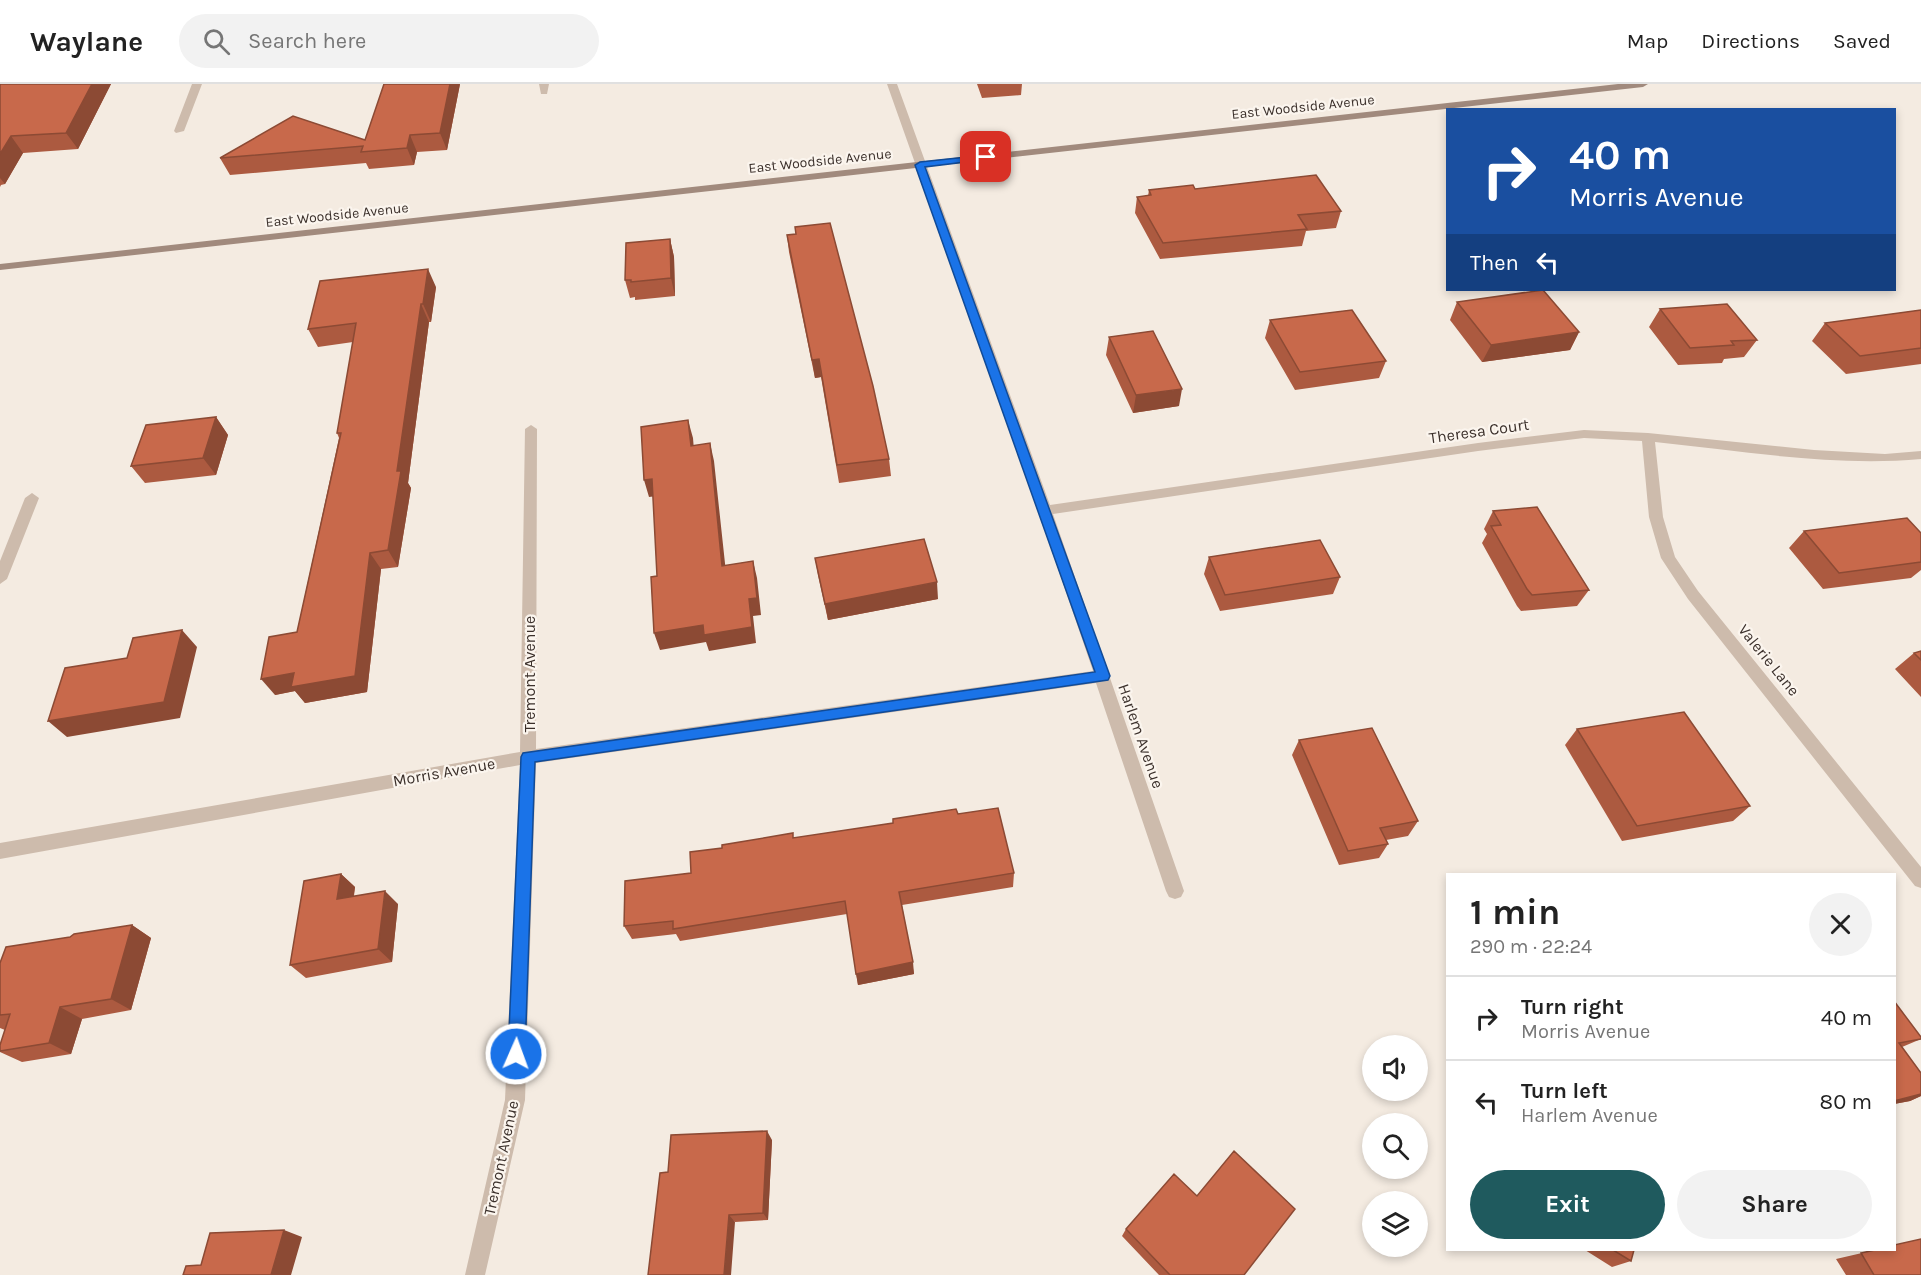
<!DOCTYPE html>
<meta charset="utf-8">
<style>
body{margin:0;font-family:Karla,sans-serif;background:#f2f2f2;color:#222;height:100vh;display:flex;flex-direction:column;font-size:22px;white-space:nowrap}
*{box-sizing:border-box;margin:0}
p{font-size:20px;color:#767676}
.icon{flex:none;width:33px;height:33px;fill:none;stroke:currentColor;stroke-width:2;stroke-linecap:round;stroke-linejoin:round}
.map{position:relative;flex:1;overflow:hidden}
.details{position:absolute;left:1446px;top:789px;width:450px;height:378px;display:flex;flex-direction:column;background:#fff;border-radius:0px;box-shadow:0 3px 9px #0003}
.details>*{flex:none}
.hud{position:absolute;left:1446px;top:24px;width:450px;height:183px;border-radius:0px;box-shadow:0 3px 9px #0003;background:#1a4fa0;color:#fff;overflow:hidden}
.buttons{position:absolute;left:1362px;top:951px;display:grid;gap:12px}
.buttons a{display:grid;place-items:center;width:66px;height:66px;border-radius:50%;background:#fff;box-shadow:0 3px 9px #0003;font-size:30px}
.pin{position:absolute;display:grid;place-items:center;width:51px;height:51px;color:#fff;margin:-26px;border-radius:12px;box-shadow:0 3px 9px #0006}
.me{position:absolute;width:66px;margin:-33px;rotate:2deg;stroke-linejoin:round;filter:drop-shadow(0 0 4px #0008)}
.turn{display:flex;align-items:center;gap:21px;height:126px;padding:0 24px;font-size:27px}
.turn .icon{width:78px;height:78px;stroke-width:2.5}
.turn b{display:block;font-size:42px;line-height:51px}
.then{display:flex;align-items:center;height:57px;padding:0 24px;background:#0003;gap:12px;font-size:22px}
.round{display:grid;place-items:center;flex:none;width:63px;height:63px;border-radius:32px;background:#f2f2f2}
.head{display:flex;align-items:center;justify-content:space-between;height:102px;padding:0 24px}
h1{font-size:36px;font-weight:700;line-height:45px}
.cta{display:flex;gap:12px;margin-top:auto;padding:12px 24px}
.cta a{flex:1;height:69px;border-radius:36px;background:#1f5a5e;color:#fff;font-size:24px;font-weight:700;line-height:69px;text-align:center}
.cta a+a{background:#f2f2f2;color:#222}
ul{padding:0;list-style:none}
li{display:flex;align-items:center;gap:18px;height:84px;padding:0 24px;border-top:2px solid #e0e0e0}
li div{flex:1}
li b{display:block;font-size:22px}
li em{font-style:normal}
header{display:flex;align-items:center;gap:36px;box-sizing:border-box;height:84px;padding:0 30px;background:#fff;border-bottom:2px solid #e0e0e0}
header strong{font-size:28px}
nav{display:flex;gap:33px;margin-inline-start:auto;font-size:21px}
.search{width:420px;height:54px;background:#f2f2f2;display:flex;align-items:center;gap:15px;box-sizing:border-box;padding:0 21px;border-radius:33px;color:#767676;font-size:22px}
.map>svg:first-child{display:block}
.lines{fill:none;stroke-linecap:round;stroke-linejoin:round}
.street{fill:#cdbbac;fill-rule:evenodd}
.secondary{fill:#a18a7d;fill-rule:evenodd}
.wall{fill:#ac5a40}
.shaded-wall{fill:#8c4a34}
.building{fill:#c8694b;stroke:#8c4a34;stroke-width:1.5}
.route{fill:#1a73e8;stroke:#114b97;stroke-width:1.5}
.labels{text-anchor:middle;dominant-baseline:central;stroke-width:4.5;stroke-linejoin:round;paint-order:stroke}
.far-street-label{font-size:14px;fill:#3b302b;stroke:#fbf5ee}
.street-label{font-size:16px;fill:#3b302b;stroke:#fbf5ee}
</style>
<header>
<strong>Waylane</strong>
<div class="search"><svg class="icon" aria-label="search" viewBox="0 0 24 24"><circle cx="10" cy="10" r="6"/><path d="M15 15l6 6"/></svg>Search here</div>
<nav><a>Map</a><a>Directions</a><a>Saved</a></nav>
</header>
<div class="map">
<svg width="1921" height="1191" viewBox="0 0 1921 1191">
<rect width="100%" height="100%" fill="#f4ebe1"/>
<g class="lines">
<!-- street -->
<path class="street" d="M 192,0 L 202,0 L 184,47 L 176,49 L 174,47 Z
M 539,0 L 549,0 L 547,10 L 541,10 Z
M 887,0 L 897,0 L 1050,421 L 1478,359 L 1584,346 L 1648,349 L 1814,366 L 1885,370 L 1921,367 L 1921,375 C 1833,383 1743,367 1655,358 L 1663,433 L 1675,473 L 1698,507 L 1921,783 L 1921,804 L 1915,802 L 1688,515 L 1661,474 L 1649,433 L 1642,357 L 1584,354 L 1478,367 L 1053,430 L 1184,807 L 1181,813 L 1175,815 L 1169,813 L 1166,807 L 1096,599 L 536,679 L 525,1016 L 485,1191 L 465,1191 L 505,1016 L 520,681 L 0,775 L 0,759 L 520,668 L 525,345 L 531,341 L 537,345 L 536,665 L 1093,587 L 1038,426 Z
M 32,409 L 39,414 L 7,495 L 0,500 L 0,477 L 25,414 Z"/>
<!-- secondary -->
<path class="secondary" d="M 1618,0 L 1648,0 L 1643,3 L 0,186 L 0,180 Z"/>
</g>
<!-- wall -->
<path class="wall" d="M 0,0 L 111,0 L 78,65 L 23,69 L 5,100 L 1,101 L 0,103 Z
M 460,0 L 447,66 L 417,68 L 414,81 L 369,85 L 366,79 L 230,91 L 220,74 L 365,56 Z
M 977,0 L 1022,0 L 1021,11 L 982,14 Z
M 1195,105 L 1341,127 L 1336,144 L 1306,147 L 1302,162 L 1160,175 L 1135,129 L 1137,113 L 1148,112 L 1149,106 Z
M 787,151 L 889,375 L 891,392 L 839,399 L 821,293 L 815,294 L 789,168 Z
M 670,155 L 674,173 L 675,212 L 635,216 L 635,213 L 630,214 L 625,196 Z
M 436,203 L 431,238 L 429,238 L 408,399 L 411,404 L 398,483 L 381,485 L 367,608 L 305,619 L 295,607 L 275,611 L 297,548 L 339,354 L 337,349 L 353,258 L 318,263 L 308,245 Z
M 1457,218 L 1579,248 L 1570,266 L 1482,278 L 1450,236 Z
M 1660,225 L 1757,256 L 1744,273 L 1724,275 L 1722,279 L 1678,281 L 1649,243 Z
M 1921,226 L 1921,280 L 1846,290 L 1812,257 L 1825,239 Z
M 1270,236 L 1386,277 L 1379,294 L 1295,306 L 1265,254 Z
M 1109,253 L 1179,322 L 1133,329 L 1106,271 Z
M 216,333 L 228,351 L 216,391 L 145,399 L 131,382 Z
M 1493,427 L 1589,506 L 1577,522 L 1521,527 L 1517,522 L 1482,459 L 1487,450 L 1484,445 Z
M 1804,447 L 1921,449 L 1921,486 L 1911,494 L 1823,505 L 1789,464 Z
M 1209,473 L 1340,493 L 1333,510 L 1220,527 L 1204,490 Z
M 815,474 L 938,515 L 828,536 L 818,491 Z
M 1921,567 L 1921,613 L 1895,585 L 1914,569 Z
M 1577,645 L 1750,722 L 1733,737 L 1622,757 L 1565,661 Z
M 1299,656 L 1418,737 L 1408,752 L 1386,756 L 1388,760 L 1379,774 L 1339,781 L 1292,671 Z
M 958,730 L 1014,789 L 1013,803 L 902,821 L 914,890 L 858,901 L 847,830 L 680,857 L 676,850 L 632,855 L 624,842 L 691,789 L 794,754 Z
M 341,790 L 355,803 L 354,812 L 398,820 L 392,878 L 306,894 L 290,881 Z
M 132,841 L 151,854 L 131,926 L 82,935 L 71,970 L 22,978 L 0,968 L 0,961 L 5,946 L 0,944 L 0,879 L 70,853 Z
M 1894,917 L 1921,955 L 1902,963 L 1921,989 L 1921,1012 L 1910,1017 L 1894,1020 Z
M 772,1056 L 768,1136 L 735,1138 L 668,1088 Z
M 1126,1145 L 1244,1191 L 1159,1191 L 1122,1152 Z
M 1585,1166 L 1634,1166 L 1631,1177 L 1612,1183 Z
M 1875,1166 L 1921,1191 L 1846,1191 L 1836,1175 Z"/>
<!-- shaded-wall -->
<path class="shaded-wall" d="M 92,0 L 111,0 L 78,65 L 66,49 Z
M 450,0 L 460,0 L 447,66 L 440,49 Z
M 410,51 L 417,68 L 414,81 L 407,64 Z
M 11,52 L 23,69 L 5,100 L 0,94 L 0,70 Z
M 670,155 L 674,173 L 675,212 L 671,194 Z
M 428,185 L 436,203 L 431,238 L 423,220 Z
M 421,220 L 429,238 L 408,399 L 411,404 L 398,483 L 388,466 L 397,387 Z
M 1579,248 L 1570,266 L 1482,278 L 1491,261 Z
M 819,275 L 821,293 L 815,294 L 812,276 Z
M 1182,305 L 1179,322 L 1133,329 L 1136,311 Z
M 216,333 L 228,351 L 216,391 L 203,374 Z
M 688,336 L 693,354 L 695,379 L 691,362 Z
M 710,359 L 714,377 L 727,498 L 722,482 Z
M 652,395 L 657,412 L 649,413 L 644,396 Z
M 370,469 L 381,485 L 367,608 L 305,619 L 295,607 L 275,611 L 261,595 Z
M 753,477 L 757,494 L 761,531 L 753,532 L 756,559 L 709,567 L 706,558 L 660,566 L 654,549 L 749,515 Z
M 937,498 L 938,515 L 828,536 L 825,520 Z
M 182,546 L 197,563 L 180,634 L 67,653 L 48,637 Z
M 341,790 L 355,803 L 351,828 L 337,815 Z
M 385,807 L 398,820 L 392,878 L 378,865 Z
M 132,841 L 151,854 L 131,926 L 111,915 Z
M 913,878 L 914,890 L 858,901 L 856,890 Z
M 60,923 L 82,935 L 71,970 L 49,959 Z
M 1921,1010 L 1921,1012 L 1910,1017 L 1894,1020 L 1894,1017 Z
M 767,1047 L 772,1056 L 768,1136 L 763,1129 Z
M 729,1131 L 735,1138 L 731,1191 L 724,1191 Z
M 284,1146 L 302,1153 L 291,1191 L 271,1191 Z"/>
<!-- building -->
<path class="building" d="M 0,0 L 92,0 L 66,49 L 11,52 L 0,70 Z
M 384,0 L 450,0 L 440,49 L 410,51 L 407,64 L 361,68 L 363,62 L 220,74 L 293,32 L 365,56 Z
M 1316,91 L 1341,127 L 1298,131 L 1307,145 L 1163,159 L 1137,113 L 1151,111 L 1149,106 L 1193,101 L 1195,105 Z
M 830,139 L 873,302 L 889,375 L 837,381 L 819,275 L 812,276 L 787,151 L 796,150 L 795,143 Z
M 670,155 L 671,194 L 631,198 L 631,196 L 625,196 L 626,159 Z
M 428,185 L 423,220 L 421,220 L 397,387 L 401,387 L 388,466 L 370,469 L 355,592 L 291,603 L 294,589 L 261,595 L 269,553 L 297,548 L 341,349 L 337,349 L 356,239 L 308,245 L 320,197 Z
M 1543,206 L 1579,248 L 1491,261 L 1457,218 Z
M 1727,220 L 1757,256 L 1731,257 L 1734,261 L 1690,264 L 1660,225 Z
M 1352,226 L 1386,277 L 1300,288 L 1270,236 Z
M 1921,226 L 1921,264 L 1860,272 L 1825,239 Z
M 1153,247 L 1182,305 L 1136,311 L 1109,253 Z
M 216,333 L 203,374 L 131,382 L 146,341 Z
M 688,336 L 691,362 L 710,359 L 722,482 L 753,477 L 757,514 L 749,515 L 752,543 L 704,551 L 703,541 L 654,549 L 651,493 L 657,492 L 652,395 L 644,396 L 641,343 Z
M 1537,423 L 1589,506 L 1532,511 L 1527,505 L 1491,442 L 1501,441 L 1493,427 Z
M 1907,434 L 1921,449 L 1921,478 L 1839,489 L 1804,447 Z
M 924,455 L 937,498 L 825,520 L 815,474 Z
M 1320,456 L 1340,493 L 1225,511 L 1209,473 Z
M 182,546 L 164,618 L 48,637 L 65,584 L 127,574 L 133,554 Z
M 1921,567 L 1921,576 L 1914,569 Z
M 1684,628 L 1750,722 L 1637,742 L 1577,645 Z
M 1372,644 L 1418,737 L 1380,744 L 1388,760 L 1348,767 L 1299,656 Z
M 998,724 L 1014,789 L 899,808 L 913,878 L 856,890 L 845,817 L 673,845 L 673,837 L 624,842 L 625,797 L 691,789 L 690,768 L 722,764 L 722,761 L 793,749 L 793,754 L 893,739 L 893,735 L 956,725 L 958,730 Z
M 341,790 L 337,815 L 385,807 L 378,865 L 290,881 L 304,797 Z
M 132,841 L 111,915 L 60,923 L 49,959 L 0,967 L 0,961 L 10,930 L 0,931 L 0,879 L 6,863 L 70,853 L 74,850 Z
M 1894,917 L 1921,953 L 1921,955 L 1899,959 L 1921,989 L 1921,1010 L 1894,1017 Z
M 767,1047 L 763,1129 L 729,1131 L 724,1191 L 648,1191 L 660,1089 L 668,1088 L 671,1051 Z
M 1234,1067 L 1295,1125 L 1244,1191 L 1170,1191 L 1126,1145 L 1174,1090 L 1197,1112 Z
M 284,1146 L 271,1191 L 183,1191 L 186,1182 L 201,1181 L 210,1149 Z
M 1921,1155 L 1921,1191 L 1874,1191 L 1861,1169 L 1875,1166 L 1894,1166 L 1894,1161 Z
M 1613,1166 L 1634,1166 L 1631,1177 Z"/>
<!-- route -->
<path class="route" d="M 986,71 L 990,71 L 990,75 L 925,83 L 1110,592 L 1108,596 L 535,678 L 525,970 L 522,976 L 516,979 L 510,976 L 508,970 L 521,673 L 523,669 L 1095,588 L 915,81 L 920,78 Z"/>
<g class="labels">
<!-- far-street labels -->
<g class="far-street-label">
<text transform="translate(1303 23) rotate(-6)">East Woodside Avenue</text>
<text transform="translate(820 77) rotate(-6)">East Woodside Avenue</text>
<text transform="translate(337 131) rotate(-6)">East Woodside Avenue</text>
</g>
<!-- street labels -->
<g class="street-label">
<text transform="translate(1479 347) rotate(-8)">Theresa Court</text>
<text transform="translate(1769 576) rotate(51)">Valerie Lane</text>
<text transform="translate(529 590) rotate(-90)">Tremont Avenue</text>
<text transform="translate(1141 652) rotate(71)">Harlem Avenue</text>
<text transform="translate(444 688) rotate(-10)">Morris Avenue</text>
<text transform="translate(501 1074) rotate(-78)">Tremont Avenue</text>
</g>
</g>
</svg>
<div class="buttons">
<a><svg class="icon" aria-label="sound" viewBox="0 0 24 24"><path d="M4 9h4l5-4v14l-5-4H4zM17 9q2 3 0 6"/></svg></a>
<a><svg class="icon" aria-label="search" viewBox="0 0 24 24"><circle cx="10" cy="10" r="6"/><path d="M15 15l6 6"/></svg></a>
<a><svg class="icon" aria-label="layers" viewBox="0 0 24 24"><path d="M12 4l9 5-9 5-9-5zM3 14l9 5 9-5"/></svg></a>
</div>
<div class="pin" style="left:986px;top:73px;background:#d93025"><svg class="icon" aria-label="arrive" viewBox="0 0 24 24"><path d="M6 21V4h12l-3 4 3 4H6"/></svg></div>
<svg class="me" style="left:516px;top:970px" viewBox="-20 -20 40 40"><circle r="17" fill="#1a73e8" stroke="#fff" stroke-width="3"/><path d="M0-11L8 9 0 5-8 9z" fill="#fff"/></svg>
<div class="hud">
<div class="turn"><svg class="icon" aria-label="right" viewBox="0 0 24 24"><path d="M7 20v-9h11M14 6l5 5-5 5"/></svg><div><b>40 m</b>Morris Avenue</div></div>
<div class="then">Then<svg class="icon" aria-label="left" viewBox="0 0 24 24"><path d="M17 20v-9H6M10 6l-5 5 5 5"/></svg></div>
</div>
<section class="details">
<div class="head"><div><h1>1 min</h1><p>290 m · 22:24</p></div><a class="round"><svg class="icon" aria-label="close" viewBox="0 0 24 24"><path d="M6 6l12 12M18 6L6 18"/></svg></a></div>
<ul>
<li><svg class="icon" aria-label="right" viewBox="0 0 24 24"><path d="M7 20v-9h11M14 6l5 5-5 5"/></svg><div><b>Turn right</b><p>Morris Avenue</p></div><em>40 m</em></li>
<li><svg class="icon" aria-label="left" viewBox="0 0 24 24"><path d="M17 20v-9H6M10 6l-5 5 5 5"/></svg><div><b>Turn left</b><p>Harlem Avenue</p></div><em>80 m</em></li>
</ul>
<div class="cta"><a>Exit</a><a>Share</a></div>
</section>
</div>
